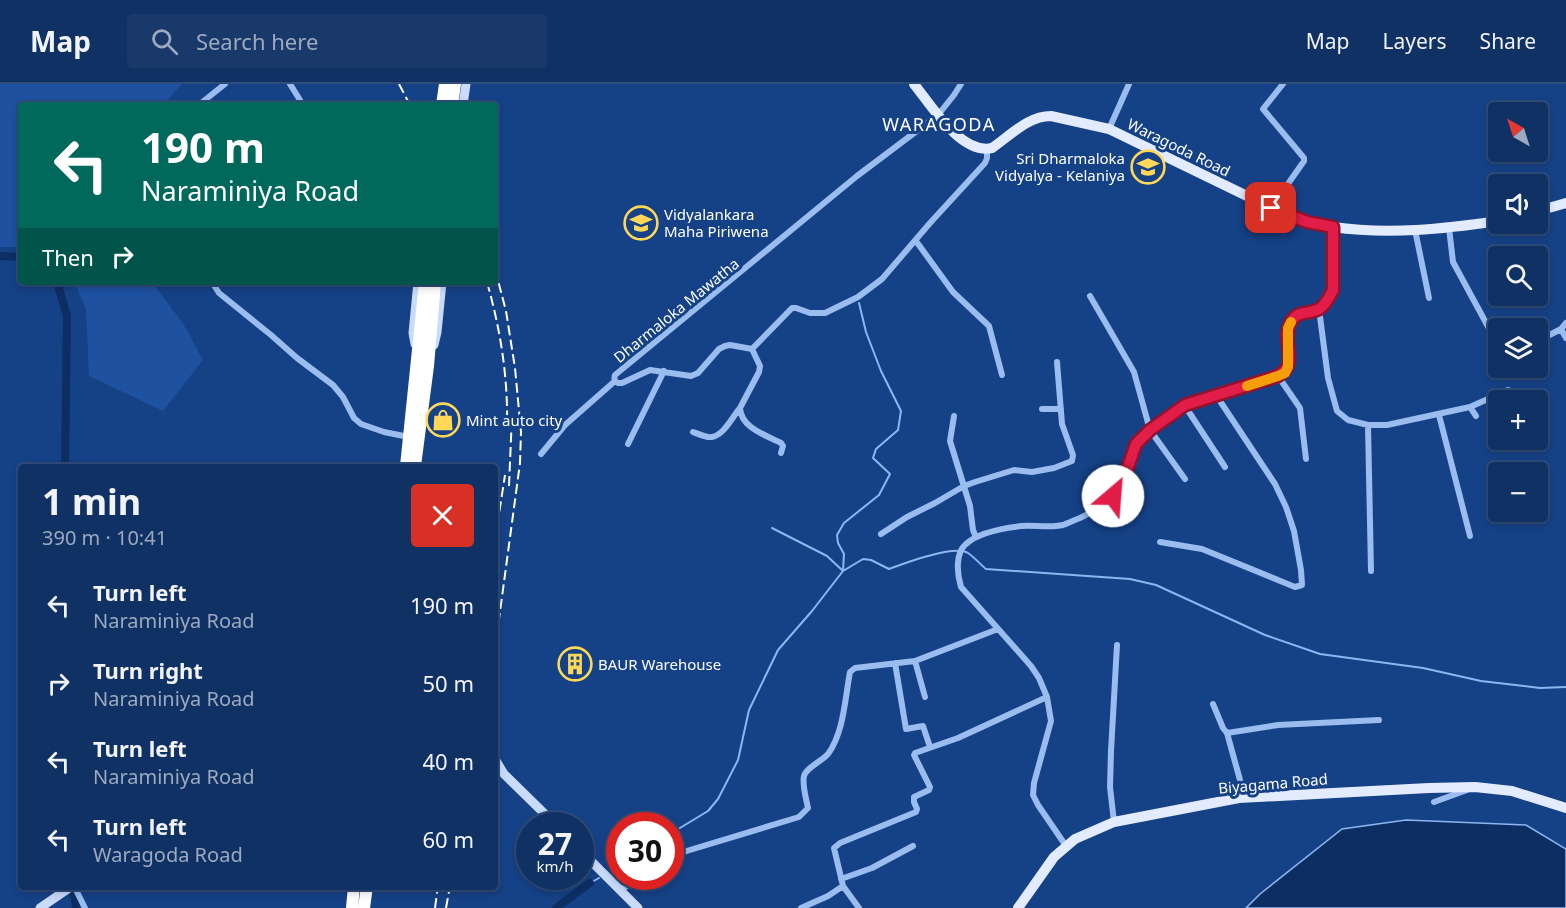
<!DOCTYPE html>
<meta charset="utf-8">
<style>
body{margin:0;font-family:"Noto Sans",sans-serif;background:#19396a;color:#f1f3f6;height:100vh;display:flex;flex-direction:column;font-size:22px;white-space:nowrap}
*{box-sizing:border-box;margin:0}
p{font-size:20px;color:#9ca9bf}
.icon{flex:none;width:33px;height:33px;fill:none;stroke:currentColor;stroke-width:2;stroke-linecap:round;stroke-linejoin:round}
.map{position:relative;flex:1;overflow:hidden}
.side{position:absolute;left:18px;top:380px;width:480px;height:426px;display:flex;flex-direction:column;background:#103164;border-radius:6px;box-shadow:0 3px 9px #0003,0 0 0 2px #304c78}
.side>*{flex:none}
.banner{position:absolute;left:18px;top:18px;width:480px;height:183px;border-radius:6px;box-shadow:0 3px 9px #0003,0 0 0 2px #304c78;background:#00695c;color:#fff;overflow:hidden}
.needle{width:39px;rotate:321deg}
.buttons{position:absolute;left:1488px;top:18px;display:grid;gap:12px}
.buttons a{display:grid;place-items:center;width:60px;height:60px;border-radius:6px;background:#103164;box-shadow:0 3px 9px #0003,0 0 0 2px #304c78;font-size:30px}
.speed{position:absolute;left:516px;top:728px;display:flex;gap:12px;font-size:30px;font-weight:700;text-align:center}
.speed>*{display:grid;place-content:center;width:78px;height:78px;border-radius:50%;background:#103164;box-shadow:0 3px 9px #0003,0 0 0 2px #304c78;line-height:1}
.speed small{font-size:15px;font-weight:400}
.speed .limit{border:9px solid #d22;background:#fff;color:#111}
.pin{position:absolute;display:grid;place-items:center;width:51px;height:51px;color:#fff;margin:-26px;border-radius:12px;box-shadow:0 3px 9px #0006}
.me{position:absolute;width:66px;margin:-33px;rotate:27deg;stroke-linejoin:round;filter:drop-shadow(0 0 4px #0008)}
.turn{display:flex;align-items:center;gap:21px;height:126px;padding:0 24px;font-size:27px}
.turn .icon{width:78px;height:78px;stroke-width:2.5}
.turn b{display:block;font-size:42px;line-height:51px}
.then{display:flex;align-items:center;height:57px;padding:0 24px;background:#0003;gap:12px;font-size:22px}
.round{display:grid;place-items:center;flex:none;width:63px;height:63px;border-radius:6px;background:#19396a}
.overview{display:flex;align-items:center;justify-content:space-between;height:102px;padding:0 24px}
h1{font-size:36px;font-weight:700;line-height:45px}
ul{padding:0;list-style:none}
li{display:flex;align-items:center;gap:18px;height:78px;padding:0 24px}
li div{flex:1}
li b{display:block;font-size:22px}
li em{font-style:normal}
header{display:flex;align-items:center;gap:36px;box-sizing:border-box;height:84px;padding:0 30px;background:#103164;border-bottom:2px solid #304c78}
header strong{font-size:28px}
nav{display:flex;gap:33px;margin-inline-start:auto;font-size:21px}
.search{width:420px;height:54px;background:#19396a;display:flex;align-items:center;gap:15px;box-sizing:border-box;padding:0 21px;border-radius:6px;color:#9ca9bf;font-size:22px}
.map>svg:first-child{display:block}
.green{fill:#1e51a0}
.water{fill:#0d2e63;stroke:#8db6f1;stroke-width:1.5}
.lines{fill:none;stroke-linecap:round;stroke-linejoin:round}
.stream{stroke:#8db6f1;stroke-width:2}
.canal{stroke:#0d2e63;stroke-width:8}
.street{stroke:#9abcee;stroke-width:6}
.secondary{stroke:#c8dbfa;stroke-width:9}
.primary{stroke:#e2ebff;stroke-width:10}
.highway{stroke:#fff;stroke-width:12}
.rail{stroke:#fff;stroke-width:2;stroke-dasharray:10 4.5;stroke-linecap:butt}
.route-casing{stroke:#92132f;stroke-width:15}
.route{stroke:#e11d48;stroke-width:10}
.slow{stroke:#f59e0b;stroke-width:10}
.labels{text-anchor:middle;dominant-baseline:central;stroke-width:6;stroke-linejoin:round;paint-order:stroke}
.street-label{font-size:15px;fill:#fff;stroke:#154186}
.poi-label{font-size:15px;fill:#fff;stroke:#154186;text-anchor:start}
.quarter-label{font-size:18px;letter-spacing:1.5px;fill:#fff;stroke:#154186}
</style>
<header>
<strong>Map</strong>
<div class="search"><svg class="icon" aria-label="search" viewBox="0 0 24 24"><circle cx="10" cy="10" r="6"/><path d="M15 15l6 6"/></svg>Search here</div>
<nav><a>Map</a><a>Layers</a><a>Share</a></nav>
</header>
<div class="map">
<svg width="1566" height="824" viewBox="0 0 1566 824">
<rect width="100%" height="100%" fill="#154186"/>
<!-- green -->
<path class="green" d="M 0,0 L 182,0 L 163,21 L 21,21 L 21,163 L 0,163 Z
M 74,198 L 152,198 L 184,241 L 203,276 L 163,327 L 89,292 L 86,225 Z"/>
<!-- water -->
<path class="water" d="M 1406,736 L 1526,741 L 1566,765 L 1566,824 L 1246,824 L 1260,810 L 1342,745 Z"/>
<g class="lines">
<!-- stream -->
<path class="stream" d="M 772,444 L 827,472 L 843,487
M 843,486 L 844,470 L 838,459 L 837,451 L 844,439 L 879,411 L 890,390 L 873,374 L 876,365 L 898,346 L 901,327 L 881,287 L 866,248 L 859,219
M 670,750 L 708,727 L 718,715 L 738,676 L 749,626 L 778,566 L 812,527 L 843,487 L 863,475 L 871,476 L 889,485 C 905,479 954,460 968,469 C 974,473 980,480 986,485 L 1130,495 L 1156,501 L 1265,551 L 1320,570 L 1423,584 L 1481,597 L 1540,604 L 1566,603
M 611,786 L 620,781
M 590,799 L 599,794"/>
<!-- canal -->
<path class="canal" d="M 0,172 L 21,173
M 57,198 L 67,232 L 65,382
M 73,802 L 76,824
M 556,824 L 590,799"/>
<!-- street -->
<path class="street" d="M 290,0 L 303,21
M 200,20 L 225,0
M 1109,45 L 1129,0
M 1271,124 L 1304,77 L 1304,74 L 1263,25 L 1283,0
M 1449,144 L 1453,178 L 1498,261
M 1415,146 L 1429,214
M 916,157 L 953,208 L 989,242 L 1002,291
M 212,198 L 219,209 L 271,251 L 297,274 L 333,301 L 343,313 L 354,334 L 361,340 L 384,348 L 409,353
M 1090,212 L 1134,288 L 1150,346 L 1185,395
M 1319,225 L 1328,294 L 1337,327 L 1348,336 L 1368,341 L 1387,341 L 1470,323 L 1508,306
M 1561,245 L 1566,254
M 1538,257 L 1561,245 L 1566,239
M 752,265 L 730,261 L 725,262 L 719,265 L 698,289 L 691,292 L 650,286 L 622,299 L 618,299 C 614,297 614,295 615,291 L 857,92 L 938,31 L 954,11 L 961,0
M 752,265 L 792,224 L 796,224 L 810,229 L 825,229 L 858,213 L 882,195 L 930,139 L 985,79 L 987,74 L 987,65
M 752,265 L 760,282 L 759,288 L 740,324 C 741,344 766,351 781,359 L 783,362 L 781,369
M 1278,292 L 1300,324 L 1306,375
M 1185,322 L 1225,383
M 1470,323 L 1476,332
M 1042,325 L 1061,325
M 1439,331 L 1470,452
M 954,332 L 950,357 L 970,422 L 973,446 L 976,453
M 1368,341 L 1371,487
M 693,348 C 698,350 707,354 712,353 C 724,351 733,332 740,324
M 628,360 L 664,287
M 541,370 L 565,341 L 615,297
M 881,450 L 907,433 L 935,419 L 964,402 L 975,398 L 1014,386 L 1032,388 L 1054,384 L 1072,377 L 1073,371 L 1062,340 L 1057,278
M 1160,458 L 1202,465 L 1295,503 L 1302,501 L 1301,486 L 1294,447 L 1286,423 L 1275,400 L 1216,311
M 915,577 L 925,613
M 895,579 L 906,645 L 923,642 L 930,663
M 1213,620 L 1223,644 L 1227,649 L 1245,714
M 1227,649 L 1278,641 L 1379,636
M 1434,718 L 1467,706
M 1114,738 L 1110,703 L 1111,667 L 1117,561
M 1066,762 L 1038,721 L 1033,711 L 1034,699 L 1051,637 L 1047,613 L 1039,594 L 1031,582 L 961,503 C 957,490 955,469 966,460 C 979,448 1004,444 1022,442 C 1035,441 1050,444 1063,441 C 1068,439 1075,436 1080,434 C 1093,428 1117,413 1122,400 C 1127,388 1128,372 1135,361 C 1144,348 1171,330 1185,322 L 1278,292 C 1299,280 1282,258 1290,240 C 1297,224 1307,231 1319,225 C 1325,222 1330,212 1333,206 L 1333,143
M 670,772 L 799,733 L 808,724 C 806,714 802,701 804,692 C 806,684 822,677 828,670 C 844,648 845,614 850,588 L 855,584 L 915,577 L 998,545
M 841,795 L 872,784 L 913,762
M 74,802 L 85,824
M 621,806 L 640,792
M 801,824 L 828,812 L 843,802
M 859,824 L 843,802 L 834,764 L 840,759 L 916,728 L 917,725 L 914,718 L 914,713 L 929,706 L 930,703 L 914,671 L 915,669 L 958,654 L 1047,613"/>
<!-- secondary -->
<path class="secondary" d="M 463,21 L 466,0
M 415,260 L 413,249 L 418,198
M 434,261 L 437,248 L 442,198
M 495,675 L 504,690 L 556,741
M 580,766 L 638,824
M 40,824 L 72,802"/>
<!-- primary -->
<path class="primary" d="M 914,0 C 931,21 961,71 992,64 C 1011,51 1028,32 1051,32 L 1109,45 L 1280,128 C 1298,134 1315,141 1333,143 C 1388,151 1444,145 1498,137
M 1538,127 L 1566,119
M 1018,824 L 1054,773 L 1075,755 L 1114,738 L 1239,714 L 1429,704 L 1475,703 L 1512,707 L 1566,724"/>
<!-- highway -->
<path class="highway" d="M 442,21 L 445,0
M 452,21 L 455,0
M 406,382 L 425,198
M 415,382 L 428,282 L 435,198
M 352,824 L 354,802
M 364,824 L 367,802"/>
<!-- rail -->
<path class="rail" d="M 399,0 L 410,21
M 495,185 L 506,227 L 515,284 L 521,348 L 520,379 L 495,565
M 487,198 C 500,244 508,292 507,340
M 509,402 L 512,331
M 495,456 L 505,391
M 435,824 L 438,802
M 446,824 L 450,802"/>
</g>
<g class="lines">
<defs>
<path id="route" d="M 1113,412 L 1121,403 L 1136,360 L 1150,346 L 1185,321 L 1278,292 C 1300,280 1281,258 1290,240 C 1297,225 1308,231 1319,225 C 1325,222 1330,212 1333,206 L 1333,143 L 1307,138 L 1271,124"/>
</defs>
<!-- route casing -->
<use href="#route" class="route-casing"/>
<!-- route -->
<use href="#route" class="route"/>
<!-- slow -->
<path class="slow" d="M 1247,302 L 1278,292 L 1285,289 L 1288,283 L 1288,244 L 1291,238"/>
</g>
<!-- icons -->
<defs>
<symbol id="school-ring" viewBox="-11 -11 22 22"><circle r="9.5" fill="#154186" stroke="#ffd858" stroke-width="1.5"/><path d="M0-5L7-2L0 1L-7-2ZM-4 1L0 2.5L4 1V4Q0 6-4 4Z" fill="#ffd858"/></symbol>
<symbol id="university-ring" viewBox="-11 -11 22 22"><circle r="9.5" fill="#154186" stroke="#ffd858" stroke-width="1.5"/><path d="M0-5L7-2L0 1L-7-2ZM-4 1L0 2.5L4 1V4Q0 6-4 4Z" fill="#ffd858"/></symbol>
<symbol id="shop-ring" viewBox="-11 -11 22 22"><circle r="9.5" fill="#154186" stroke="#ffd858" stroke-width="1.5"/><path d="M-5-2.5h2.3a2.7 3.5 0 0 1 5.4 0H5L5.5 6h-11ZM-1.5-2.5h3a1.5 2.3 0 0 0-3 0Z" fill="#ffd858"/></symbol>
<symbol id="building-ring" viewBox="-11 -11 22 22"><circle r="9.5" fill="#154186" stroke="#ffd858" stroke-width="1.5"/><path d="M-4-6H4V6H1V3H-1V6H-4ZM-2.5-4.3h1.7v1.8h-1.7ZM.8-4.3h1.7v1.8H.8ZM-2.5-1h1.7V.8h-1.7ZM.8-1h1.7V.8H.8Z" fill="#ffd858"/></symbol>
</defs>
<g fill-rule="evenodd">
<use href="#school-ring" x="1129" y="64" width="38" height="38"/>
<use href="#university-ring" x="622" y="120" width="38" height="38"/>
<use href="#shop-ring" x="424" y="317" width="38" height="38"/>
<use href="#building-ring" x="556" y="561" width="38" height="38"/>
</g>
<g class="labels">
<!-- street labels -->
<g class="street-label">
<text transform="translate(1179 63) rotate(26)">Waragoda Road</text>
<text transform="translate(676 226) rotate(-39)">Dharmaloka Mawatha</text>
<text transform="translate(1273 699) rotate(-5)">Biyagama Road</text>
</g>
<!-- poi labels -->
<g class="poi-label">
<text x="1125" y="74" text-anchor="end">Sri Dharmaloka<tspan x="1125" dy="17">Vidyalya - Kelaniya</tspan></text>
<text x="664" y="130">Vidyalankara<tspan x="664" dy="17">Maha Piriwena</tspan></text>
<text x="466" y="336">Mint auto city</text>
<text x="598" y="580">BAUR Warehouse</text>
</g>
<!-- quarter labels -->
<g class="quarter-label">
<text x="939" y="40">WARAGODA</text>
</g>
</g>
</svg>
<div class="buttons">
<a><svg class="needle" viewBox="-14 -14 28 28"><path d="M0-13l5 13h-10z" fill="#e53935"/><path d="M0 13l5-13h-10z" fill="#9ca9bf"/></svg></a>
<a><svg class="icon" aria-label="sound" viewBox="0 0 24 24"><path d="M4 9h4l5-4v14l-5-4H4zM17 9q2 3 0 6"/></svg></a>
<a><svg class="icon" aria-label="search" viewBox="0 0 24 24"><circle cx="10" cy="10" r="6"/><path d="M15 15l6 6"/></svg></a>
<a><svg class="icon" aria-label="layers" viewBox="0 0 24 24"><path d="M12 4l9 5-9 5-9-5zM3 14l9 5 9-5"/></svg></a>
<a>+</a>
<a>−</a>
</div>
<div class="speed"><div>27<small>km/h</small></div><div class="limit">30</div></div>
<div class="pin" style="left:1271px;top:124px;background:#d93025"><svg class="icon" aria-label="arrive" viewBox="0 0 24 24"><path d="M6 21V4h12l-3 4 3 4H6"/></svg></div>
<svg class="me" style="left:1113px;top:412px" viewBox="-20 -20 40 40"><circle r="19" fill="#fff"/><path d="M0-13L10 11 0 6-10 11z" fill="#e11d48"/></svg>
<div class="banner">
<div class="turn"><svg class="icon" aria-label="left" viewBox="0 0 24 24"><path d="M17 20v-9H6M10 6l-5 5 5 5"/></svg><div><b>190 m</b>Naraminiya Road</div></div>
<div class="then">Then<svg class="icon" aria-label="right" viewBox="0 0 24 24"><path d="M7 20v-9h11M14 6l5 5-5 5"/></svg></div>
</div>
<section class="side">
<div class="overview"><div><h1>1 min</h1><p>390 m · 10:41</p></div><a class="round" style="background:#d93025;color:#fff"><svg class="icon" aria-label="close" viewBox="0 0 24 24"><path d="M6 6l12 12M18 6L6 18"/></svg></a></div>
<ul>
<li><svg class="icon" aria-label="left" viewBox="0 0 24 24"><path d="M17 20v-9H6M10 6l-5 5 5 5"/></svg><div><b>Turn left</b><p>Naraminiya Road</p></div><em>190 m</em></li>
<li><svg class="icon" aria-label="right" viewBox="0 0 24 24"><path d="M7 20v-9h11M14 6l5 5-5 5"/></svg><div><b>Turn right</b><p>Naraminiya Road</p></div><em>50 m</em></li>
<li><svg class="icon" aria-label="left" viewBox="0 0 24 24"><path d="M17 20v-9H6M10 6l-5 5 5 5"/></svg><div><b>Turn left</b><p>Naraminiya Road</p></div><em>40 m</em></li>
<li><svg class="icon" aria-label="left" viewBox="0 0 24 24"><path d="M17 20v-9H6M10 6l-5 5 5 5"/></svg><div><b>Turn left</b><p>Waragoda Road</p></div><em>60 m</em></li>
</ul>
</section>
</div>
